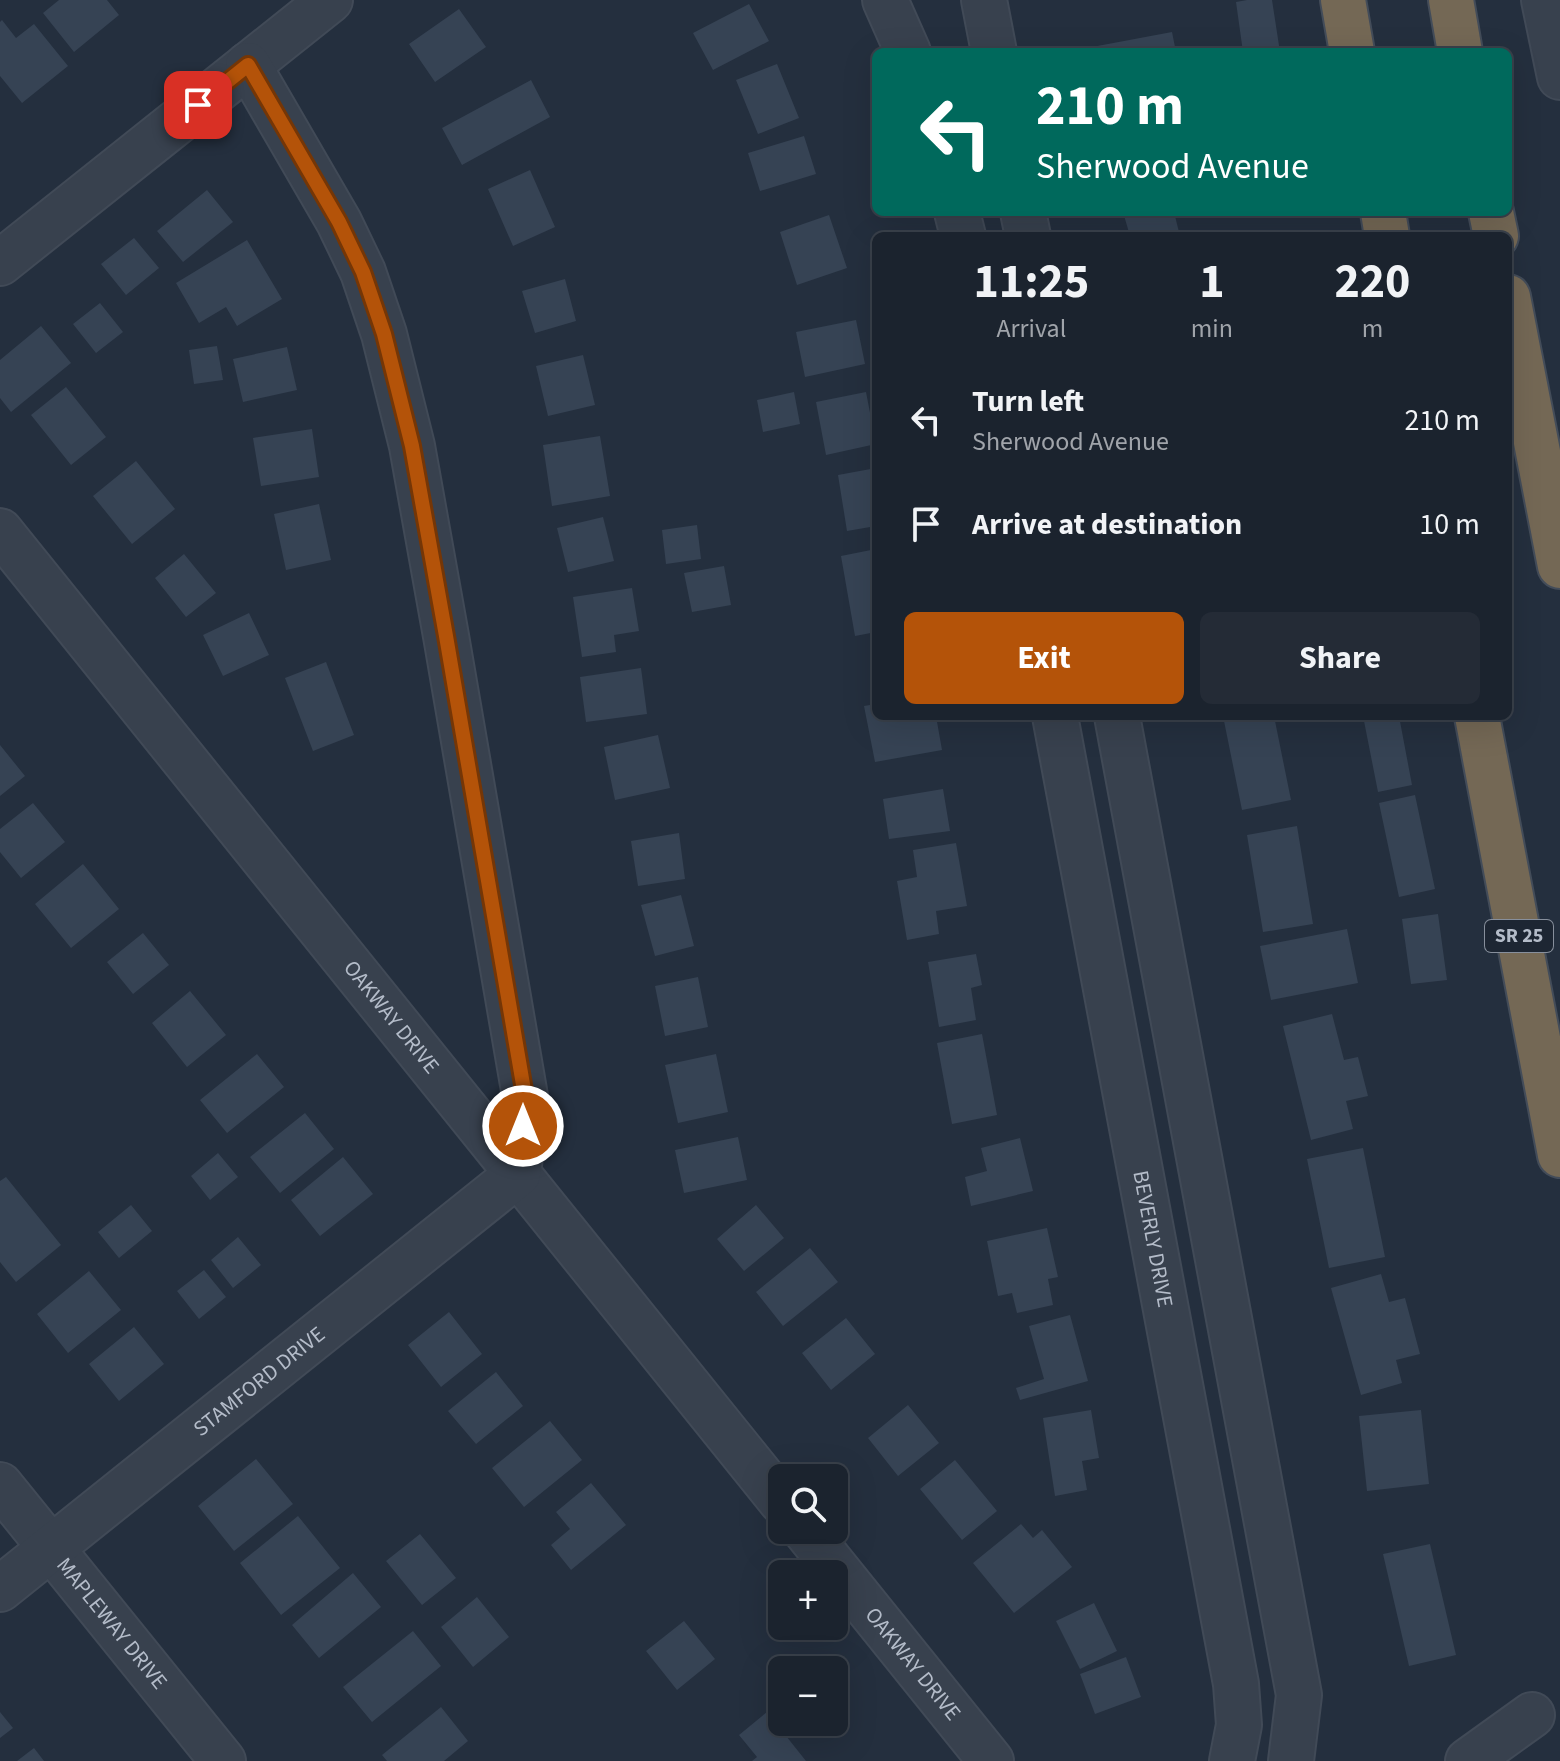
<!DOCTYPE html>
<meta charset="utf-8">
<style>
body{margin:0;font-family:"Source Sans 3",sans-serif;background:#242b36;color:#f1f3f6;height:100vh;display:flex;flex-direction:column;font-size:30px;white-space:nowrap}
*{box-sizing:border-box;margin:0}
p{font-size:26px;color:#a0a4aa}
.icon{flex:none;width:44px;height:44px;fill:none;stroke:currentColor;stroke-width:2;stroke-linecap:round;stroke-linejoin:round}
.map{position:relative;flex:1;overflow:hidden}
.side{position:absolute;left:872px;top:232px;width:640px;height:488px;display:flex;flex-direction:column;background:#1b232e;border-radius:12px;box-shadow:0 8px 32px #0002,0 0 0 2px #39404a}
.side>*{flex:none}
.hud{position:absolute;left:872px;top:48px;width:640px;height:168px;border-radius:12px;box-shadow:0 8px 32px #0002,0 0 0 2px #39404a;background:#00695c;color:#fff;overflow:hidden}
.fabs{position:absolute;left:768px;top:1464px;display:grid;gap:16px}
.fabs a{display:grid;place-items:center;width:80px;height:80px;border-radius:12px;background:#1b232e;box-shadow:0 8px 32px #0002,0 0 0 2px #39404a;font-size:40px}
.pin{position:absolute;display:grid;place-items:center;width:68px;height:68px;color:#fff;margin:-34px;border-radius:16px;box-shadow:0 4px 12px #0006}
.me{position:absolute;width:88px;margin:-44px;rotate:0deg;stroke-linejoin:round;filter:drop-shadow(0 0 6px #0008)}
.turn{display:flex;align-items:center;gap:28px;height:168px;padding:0 32px;font-size:36px}
.turn .icon{width:104px;height:104px;stroke-width:2.5}
.turn b{display:block;font-size:56px;line-height:68px}
.eta{display:flex;justify-content:space-evenly;align-items:center;height:136px;text-align:center}
.eta b{font-size:48px;font-weight:700;line-height:56px}
.primary-button{display:flex;gap:16px;margin-top:auto;padding:16px 32px}
.primary-button a{flex:1;height:92px;border-radius:12px;background:#b45309;color:#fff;font-size:32px;font-weight:700;line-height:92px;text-align:center}
.primary-button a+a{background:#242b36;color:#f1f3f6}
ul{padding:0;list-style:none}
li{display:flex;align-items:center;gap:24px;height:104px;padding:0 32px}
li div{flex:1}
li b{display:block;font-size:30px}
li em{font-style:normal}
.map>svg:first-child{display:block}
.building{fill:#364354}
.lines{fill:none;stroke-linecap:round;stroke-linejoin:round}
.minor-casing{stroke:#414a57;stroke-width:48}
.highway-casing{stroke:#434c59;stroke-width:48}
.minor{stroke:#38414e;stroke-width:44}
.highway{stroke:#746855;stroke-width:44}
.route-casing{stroke:#753606;stroke-width:20}
.route{stroke:#b45309;stroke-width:14}
.labels{text-anchor:middle;dominant-baseline:central;stroke-width:8;stroke-linejoin:round;paint-order:stroke}
.shield{fill:#1d2633;stroke:#878f9c;stroke-width:2}
.shield-label{font-size:20px;font-weight:bold;fill:#b4bcc9}
.street-label{font-size:22px;fill:#b4bcc9;stroke:#1d2633}
</style>
<div class="map">
<svg width="1560" height="1761" viewBox="0 0 1560 1761">
<rect width="100%" height="100%" fill="#242f3e"/>
<!-- building -->
<path class="building" d="M 59,0 L 107,0 L 119,15 L 74,52 L 43,13 Z
M 1247,0 L 1272,0 L 1280,52 L 1243,52 L 1236,2 Z
M 749,4 L 769,41 L 713,70 L 693,33 Z
M 459,9 L 486,47 L 435,82 L 409,44 Z
M 2,20 L 16,38 L 34,24 L 68,66 L 22,103 L 0,76 L 0,22 Z
M 1172,32 L 1176,52 L 1093,52 L 1092,47 Z
M 777,64 L 799,118 L 758,134 L 736,80 Z
M 531,80 L 550,117 L 462,165 L 442,128 Z
M 804,136 L 816,174 L 760,191 L 748,153 Z
M 530,170 L 555,227 L 513,246 L 488,189 Z
M 207,190 L 233,222 L 183,262 L 157,231 Z
M 1123,212 L 1174,212 L 1180,236 L 1130,236 Z
M 829,215 L 847,268 L 797,285 L 780,232 Z
M 134,238 L 159,268 L 126,295 L 101,264 Z
M 247,240 L 282,299 L 237,326 L 226,307 L 199,323 L 176,283 Z
M 565,279 L 576,321 L 535,333 L 522,291 Z
M 100,303 L 123,332 L 96,353 L 73,324 Z
M 856,320 L 865,364 L 805,377 L 796,332 Z
M 41,326 L 71,363 L 11,412 L 0,398 L 0,360 Z
M 217,346 L 223,380 L 194,384 L 189,350 Z
M 287,347 L 297,390 L 243,402 L 233,359 Z
M 583,355 L 595,405 L 548,416 L 536,366 Z
M 66,387 L 106,437 L 71,465 L 31,415 Z
M 794,392 L 800,424 L 763,432 L 757,400 Z
M 866,392 L 876,444 L 826,455 L 816,402 Z
M 312,429 L 319,477 L 261,486 L 253,438 Z
M 600,436 L 610,496 L 552,506 L 543,445 Z
M 136,461 L 175,509 L 132,544 L 93,496 Z
M 876,468 L 876,526 L 847,531 L 838,475 Z
M 319,504 L 331,560 L 286,570 L 274,514 Z
M 603,517 L 614,561 L 568,572 L 557,528 Z
M 697,525 L 701,559 L 666,564 L 662,530 Z
M 876,549 L 876,632 L 855,636 L 841,556 Z
M 184,554 L 216,593 L 186,617 L 155,578 Z
M 724,566 L 731,605 L 692,612 L 684,573 Z
M 632,588 L 639,631 L 614,635 L 616,652 L 582,657 L 573,597 Z
M 249,613 L 269,655 L 223,676 L 203,635 Z
M 326,662 L 354,735 L 313,751 L 285,678 Z
M 641,668 L 647,714 L 586,722 L 580,677 Z
M 876,704 L 876,716 L 936,716 L 942,750 L 875,762 L 864,706 Z
M 1223,716 L 1274,716 L 1291,800 L 1242,810 Z
M 1363,716 L 1399,716 L 1412,785 L 1378,792 Z
M 658,735 L 670,788 L 615,800 L 604,747 Z
M 0,745 L 25,776 L 0,796 Z
M 943,789 L 950,831 L 889,839 L 883,799 Z
M 1415,795 L 1435,889 L 1399,897 L 1379,803 Z
M 33,803 L 65,842 L 21,878 L 0,852 L 0,829 Z
M 1297,826 L 1313,924 L 1263,932 L 1247,835 Z
M 679,833 L 685,879 L 638,886 L 631,841 Z
M 956,843 L 967,906 L 936,911 L 939,934 L 907,940 L 897,881 L 917,877 L 913,850 Z
M 83,864 L 119,909 L 71,948 L 35,904 Z
M 681,895 L 694,946 L 655,956 L 641,905 Z
M 1438,914 L 1447,980 L 1411,984 L 1402,919 Z
M 1347,929 L 1358,983 L 1271,1000 L 1260,946 Z
M 143,933 L 169,965 L 133,994 L 107,962 Z
M 976,954 L 982,985 L 971,988 L 976,1020 L 939,1027 L 928,962 Z
M 698,977 L 708,1027 L 665,1036 L 655,986 Z
M 190,991 L 226,1035 L 187,1067 L 152,1023 Z
M 1332,1014 L 1344,1060 L 1358,1057 L 1368,1096 L 1346,1101 L 1353,1129 L 1311,1140 L 1283,1026 Z
M 982,1034 L 997,1115 L 952,1124 L 937,1043 Z
M 257,1054 L 284,1087 L 227,1133 L 200,1100 Z
M 716,1054 L 728,1112 L 678,1123 L 665,1065 Z
M 305,1113 L 334,1149 L 280,1193 L 250,1157 Z
M 738,1137 L 747,1180 L 684,1193 L 675,1150 Z
M 1020,1138 L 1033,1191 L 971,1206 L 965,1177 L 987,1171 L 981,1148 Z
M 1363,1148 L 1385,1257 L 1329,1268 L 1307,1159 Z
M 218,1153 L 238,1177 L 210,1200 L 191,1176 Z
M 343,1157 L 373,1194 L 320,1236 L 291,1200 Z
M 6,1177 L 61,1245 L 16,1282 L 0,1262 L 0,1181 Z
M 131,1205 L 152,1231 L 119,1258 L 98,1232 Z
M 756,1205 L 784,1238 L 744,1271 L 717,1239 Z
M 1047,1228 L 1058,1277 L 1048,1279 L 1053,1305 L 1017,1313 L 1012,1293 L 998,1296 L 987,1241 Z
M 238,1237 L 261,1265 L 233,1288 L 211,1260 Z
M 810,1248 L 838,1282 L 783,1326 L 756,1292 Z
M 204,1270 L 226,1297 L 199,1319 L 177,1291 Z
M 89,1271 L 121,1310 L 68,1353 L 37,1314 Z
M 1381,1274 L 1389,1302 L 1405,1298 L 1420,1354 L 1396,1360 L 1402,1383 L 1361,1395 L 1331,1288 Z
M 449,1312 L 482,1354 L 441,1387 L 408,1345 Z
M 1070,1315 L 1088,1381 L 1020,1400 L 1016,1388 L 1044,1379 L 1029,1326 Z
M 846,1318 L 875,1354 L 831,1390 L 802,1353 Z
M 134,1327 L 164,1364 L 119,1401 L 89,1364 Z
M 496,1372 L 523,1406 L 476,1444 L 448,1411 Z
M 908,1405 L 939,1443 L 898,1476 L 868,1438 Z
M 1091,1410 L 1099,1458 L 1082,1461 L 1087,1490 L 1055,1496 L 1043,1418 Z
M 1421,1410 L 1429,1484 L 1367,1491 L 1359,1416 Z
M 550,1421 L 582,1460 L 524,1507 L 492,1468 Z
M 256,1459 L 293,1504 L 234,1551 L 198,1506 Z
M 955,1460 L 997,1511 L 962,1540 L 920,1489 Z
M 591,1483 L 626,1525 L 571,1570 L 551,1545 L 570,1529 L 556,1512 Z
M 298,1516 L 340,1568 L 281,1615 L 240,1563 Z
M 1021,1524 L 1033,1538 L 1042,1530 L 1072,1567 L 1014,1613 L 973,1563 Z
M 420,1534 L 456,1578 L 422,1605 L 386,1561 Z
M 1430,1544 L 1456,1655 L 1409,1666 L 1383,1554 Z
M 353,1573 L 381,1607 L 319,1658 L 292,1625 Z
M 477,1597 L 509,1637 L 473,1667 L 441,1627 Z
M 1094,1603 L 1117,1651 L 1080,1669 L 1056,1621 Z
M 684,1621 L 715,1659 L 677,1690 L 646,1651 Z
M 413,1631 L 441,1666 L 372,1722 L 343,1687 Z
M 1126,1657 L 1141,1697 L 1095,1714 L 1080,1674 Z
M 441,1707 L 468,1741 L 444,1761 L 387,1761 L 382,1755 Z
M 0,1712 L 13,1728 L 0,1738 Z
M 767,1712 L 806,1761 L 752,1761 L 757,1757 L 739,1735 Z
M 34,1748 L 44,1761 L 17,1761 Z"/>
<g class="lines">
<defs>
<g id="minor">
<path d="M 885,0 L 908,52"/>
<path d="M 984,0 L 994,52"/>
<path d="M 1544,0 L 1560,77"/>
<path d="M 957,212 L 963,236"/>
<path d="M 1023,212 L 1028,236"/>
<path d="M 0,263 L 330,0"/>
<path id="s1" d="M 0,531 L 782,1502"/>
<path id="s2" d="M 1055,716 L 1236,1684 L 1239,1725 L 1232,1761"/>
<path d="M 1117,716 L 1299,1695 L 1291,1761"/>
<path id="s3" d="M 0,1485 L 223,1761"/>
<path id="s4" d="M 805,1530 L 991,1761"/>
<path id="s5" d="M 0,1589 L 518,1174 L 526,1102 L 446,636 L 412,446 L 384,334 L 363,272 L 339,222 L 248,65"/>
<path d="M 1468,1761 L 1532,1715"/>
</g>
<path id="highway" d="M 1343,0 L 1352,52
M 1451,0 L 1460,52
M 1383,212 L 1387,236
M 1491,212 L 1496,236
M 1508,297 L 1560,566
M 1477,716 L 1560,1155"/>
</defs>
<!-- minor casing -->
<use href="#minor" class="minor-casing"/>
<!-- highway casing -->
<use href="#highway" class="highway-casing"/>
<!-- minor -->
<use href="#minor" class="minor"/>
<!-- highway -->
<use href="#highway" class="highway"/>
</g>
<g class="lines">
<defs>
<path id="route" d="M 198,105 L 248,65 L 339,222 L 363,272 L 384,334 L 412,446 L 446,636 L 526,1102 L 523,1126"/>
</defs>
<!-- route casing -->
<use href="#route" class="route-casing"/>
<!-- route -->
<use href="#route" class="route"/>
</g>
<g class="labels">
<!-- shield labels -->
<rect class="shield" x="1485" y="920" width="68" height="32" rx="6"/>
<g class="shield-label">
<text x="1519" y="936">SR 25</text>
</g>
<!-- street labels -->
<g class="street-label">
<text stroke="none"><textPath href="#s1" startOffset="624">OAKWAY DRIVE</textPath></text>
<text stroke="none"><textPath href="#s2" startOffset="532">BEVERLY DRIVE</textPath></text>
<text stroke="none"><textPath href="#s5" startOffset="332">STAMFORD DRIVE</textPath></text>
<text stroke="none"><textPath href="#s3" startOffset="178">MAPLEWAY DRIVE</textPath></text>
<text stroke="none"><textPath href="#s4" startOffset="172">OAKWAY DRIVE</textPath></text>
</g>
</g>
</svg>
<div class="fabs">
<a><svg class="icon" aria-label="search" viewBox="0 0 24 24"><circle cx="10" cy="10" r="6"/><path d="M15 15l6 6"/></svg></a>
<a>+</a>
<a>−</a>
</div>
<div class="pin" style="left:198px;top:105px;background:#d93025"><svg class="icon" aria-label="arrive" viewBox="0 0 24 24"><path d="M6 21V4h12l-3 4 3 4H6"/></svg></div>
<svg class="me" style="left:523px;top:1126px" viewBox="-20 -20 40 40"><circle r="17" fill="#b45309" stroke="#fff" stroke-width="3"/><path d="M0-11L8 9 0 5-8 9z" fill="#fff"/></svg>
<div class="hud">
<div class="turn"><svg class="icon" aria-label="left" viewBox="0 0 24 24"><path d="M17 20v-9H6M10 6l-5 5 5 5"/></svg><div><b>210 m</b>Sherwood Avenue</div></div>
</div>
<section class="side">
<div class="eta">
<div><b>11:25</b><p>Arrival</p></div>
<div><b>1</b><p>min</p></div>
<div><b>220</b><p>m</p></div>
</div>
<ul>
<li><svg class="icon" aria-label="left" viewBox="0 0 24 24"><path d="M17 20v-9H6M10 6l-5 5 5 5"/></svg><div><b>Turn left</b><p>Sherwood Avenue</p></div><em>210 m</em></li>
<li><svg class="icon" aria-label="arrive" viewBox="0 0 24 24"><path d="M6 21V4h12l-3 4 3 4H6"/></svg><div><b>Arrive at destination</b></div><em>10 m</em></li>
</ul>
<div class="primary-button"><a>Exit</a><a>Share</a></div>
</section>
</div>
